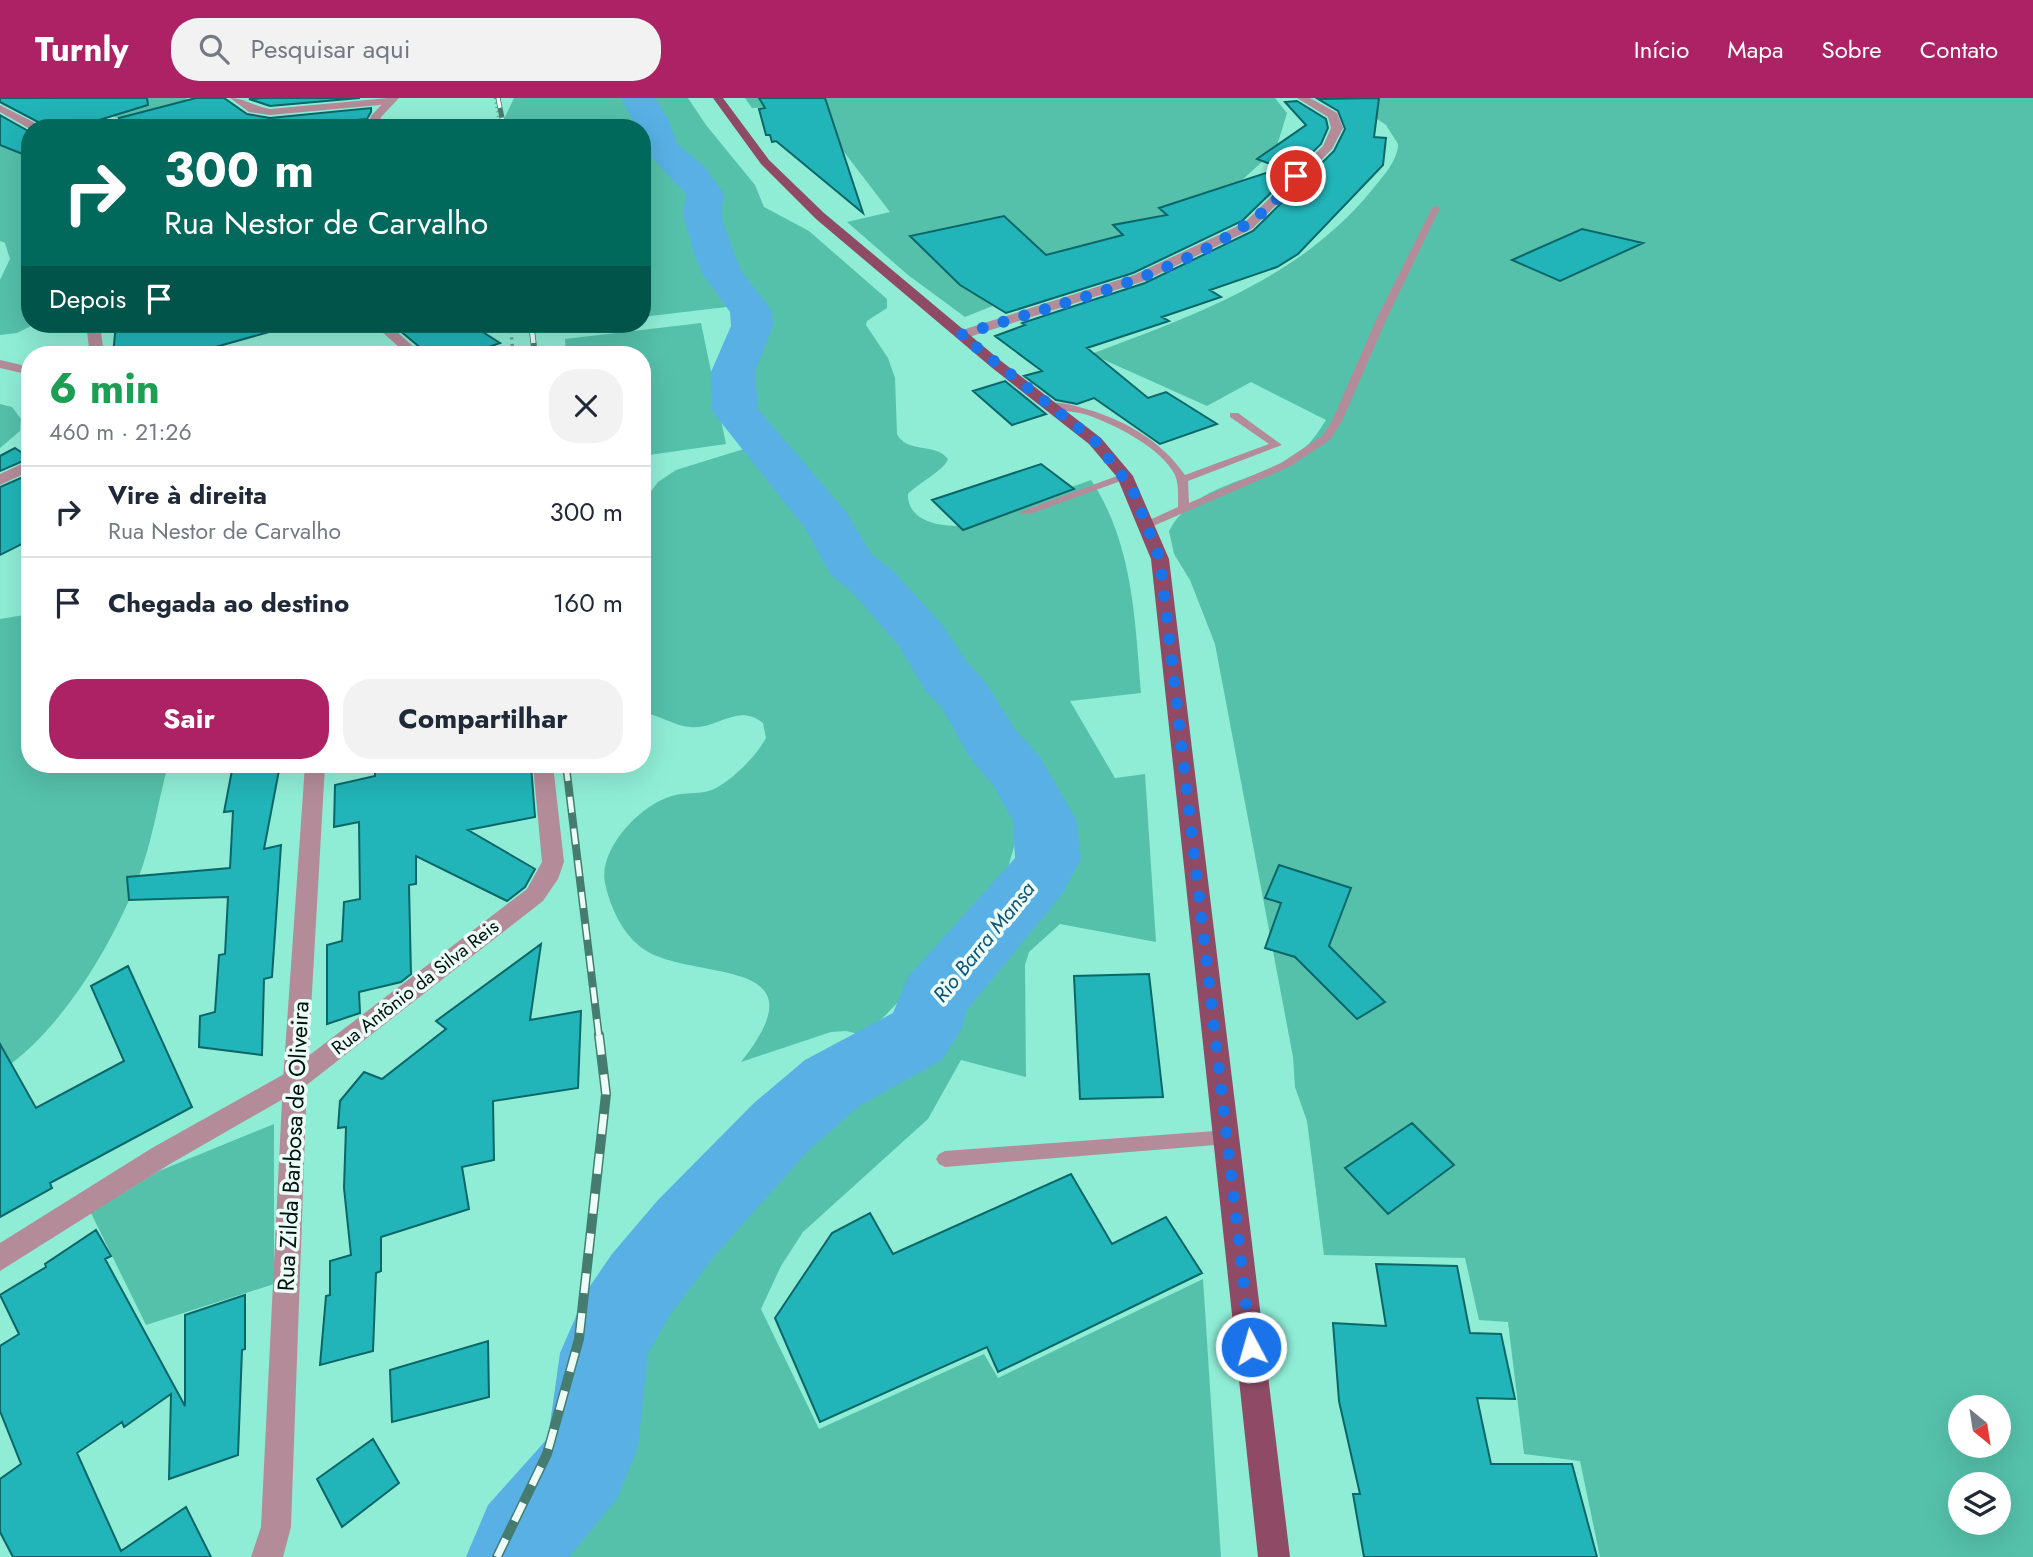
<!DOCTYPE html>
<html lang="pt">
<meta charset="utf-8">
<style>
body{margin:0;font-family:Jost,sans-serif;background:#f2f2f3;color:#1f2937;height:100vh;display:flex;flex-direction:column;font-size:26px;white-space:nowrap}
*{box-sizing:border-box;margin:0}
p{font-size:23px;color:#747a83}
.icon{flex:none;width:38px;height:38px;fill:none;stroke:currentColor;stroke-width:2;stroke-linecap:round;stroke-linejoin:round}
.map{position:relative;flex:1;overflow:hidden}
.sheet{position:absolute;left:21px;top:248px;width:630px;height:427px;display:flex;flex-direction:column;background:#fff;border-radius:28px;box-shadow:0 7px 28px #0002}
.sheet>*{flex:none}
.guide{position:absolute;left:21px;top:21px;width:630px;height:214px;border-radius:28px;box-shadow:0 7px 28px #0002;background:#00695c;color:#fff;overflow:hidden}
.needle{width:46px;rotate:150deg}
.controls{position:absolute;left:1948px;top:1297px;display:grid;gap:14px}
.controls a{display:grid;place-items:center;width:63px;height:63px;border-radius:50%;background:#fff;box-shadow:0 7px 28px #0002;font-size:35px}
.pin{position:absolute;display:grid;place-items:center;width:60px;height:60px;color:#fff;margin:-30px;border:4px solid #fff;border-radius:50%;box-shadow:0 2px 7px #0007}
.me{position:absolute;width:77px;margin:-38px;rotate:354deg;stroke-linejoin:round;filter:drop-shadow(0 0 5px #0008)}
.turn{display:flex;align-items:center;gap:24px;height:147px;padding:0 28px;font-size:32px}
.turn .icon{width:91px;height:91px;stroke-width:2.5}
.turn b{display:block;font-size:49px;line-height:60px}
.then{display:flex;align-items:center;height:66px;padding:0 28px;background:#0003;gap:14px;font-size:26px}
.round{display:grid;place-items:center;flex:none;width:74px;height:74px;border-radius:28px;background:#f2f2f3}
.head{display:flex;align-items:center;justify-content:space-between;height:119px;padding:0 28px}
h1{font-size:42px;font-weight:700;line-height:52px;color:#1e9e55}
.button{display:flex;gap:14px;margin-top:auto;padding:14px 28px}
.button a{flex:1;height:80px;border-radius:28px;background:#ac2264;color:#fff;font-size:28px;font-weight:700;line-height:80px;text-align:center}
.button a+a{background:#f2f2f3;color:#1f2937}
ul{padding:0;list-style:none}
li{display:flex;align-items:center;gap:21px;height:91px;padding:0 28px;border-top:2px solid #e0e1e3}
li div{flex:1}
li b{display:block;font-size:26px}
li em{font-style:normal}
header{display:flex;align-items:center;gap:42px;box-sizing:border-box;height:98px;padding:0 35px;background:#ac2264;color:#fff}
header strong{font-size:33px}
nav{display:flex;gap:38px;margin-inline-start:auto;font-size:24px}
.search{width:490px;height:63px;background:#f2f2f3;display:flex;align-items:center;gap:18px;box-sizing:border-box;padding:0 24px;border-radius:28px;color:#747a83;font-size:26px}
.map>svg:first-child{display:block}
.green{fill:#55c1aa;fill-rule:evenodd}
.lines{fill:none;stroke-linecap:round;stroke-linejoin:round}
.river{fill:#58b0e4;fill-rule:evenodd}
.building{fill:#21b4b8;stroke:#0b6668;stroke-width:2}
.path-far1{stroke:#5c9f8f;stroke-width:2.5;stroke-dasharray:1 3.5;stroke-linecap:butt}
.path{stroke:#5c9f8f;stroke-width:3.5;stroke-dasharray:2 4.5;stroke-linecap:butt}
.service{fill:#b48c99;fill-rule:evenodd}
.minor{fill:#b48c99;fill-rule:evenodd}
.tertiary{fill:#b48c99;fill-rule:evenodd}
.primary{fill:#8f4b65;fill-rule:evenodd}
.rail-far3-casing{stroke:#467c6f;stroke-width:5}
.rail-far2-casing{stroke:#467c6f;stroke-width:6}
.rail-far1-casing{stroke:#467c6f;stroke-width:8}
.rail-casing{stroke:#467c6f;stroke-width:10}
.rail-far3{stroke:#ecfdf8;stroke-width:3.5;stroke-dasharray:10;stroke-linecap:butt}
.rail-far2{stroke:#ecfdf8;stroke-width:4.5;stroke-dasharray:12;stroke-linecap:butt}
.rail-far1{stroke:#ecfdf8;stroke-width:5;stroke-dasharray:16;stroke-linecap:butt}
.rail{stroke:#ecfdf8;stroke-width:7;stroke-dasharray:20;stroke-linecap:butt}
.route{stroke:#1a73e8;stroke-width:12;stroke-dasharray:0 21.6}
.labels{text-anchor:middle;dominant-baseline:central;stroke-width:7;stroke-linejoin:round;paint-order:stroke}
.street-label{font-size:19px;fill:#01120e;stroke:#ecfdf8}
.water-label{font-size:21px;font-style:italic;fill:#0e5477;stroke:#ecfdf8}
.near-street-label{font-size:23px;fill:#01120e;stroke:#ecfdf8}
</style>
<header>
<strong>Turnly</strong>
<div class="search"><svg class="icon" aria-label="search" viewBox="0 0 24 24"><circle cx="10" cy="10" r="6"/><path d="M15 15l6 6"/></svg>Pesquisar aqui</div>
<nav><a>Início</a><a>Mapa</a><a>Sobre</a><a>Contato</a></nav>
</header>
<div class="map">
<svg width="2033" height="1459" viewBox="0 0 2033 1459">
<rect width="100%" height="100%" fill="#8fedd6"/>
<!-- green -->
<path class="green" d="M 76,0 L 186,0 L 197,14 L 125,30 L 117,20 Z
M 514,0 L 626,0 L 642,30 L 507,30 L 505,19 Z
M 647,0 L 688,0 L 706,27 L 755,87 L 764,109 L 809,133 L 887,201 L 887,210 L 867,223 L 866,227 L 888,260 L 895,280 L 897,336 C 907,356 935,344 948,361 C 945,372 918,385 908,396 C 907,425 945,430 966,427 L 1091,382 C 1133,445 1135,522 1141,595 L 1070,603 L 1115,680 L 1145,676 L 1156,844 L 1060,826 L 1029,854 L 1025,867 L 1026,979 L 961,962 L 928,1021 L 803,1134 L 781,1168 L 761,1211 L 819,1331 L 984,1256 L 998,1280 L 1203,1181 L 1221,1459 L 564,1459 C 584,1437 606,1416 618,1388 C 636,1341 616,1288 630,1241 C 651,1169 792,1031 857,993 C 886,976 919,968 948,951 L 955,941 L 940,910 L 947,897 L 1001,837 L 1058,761 L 1059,727 L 1051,709 L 938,545 L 898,493 L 858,454 L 759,323 C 749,304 738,275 750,254 C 755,246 764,241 769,234 C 767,178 736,192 719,150 C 712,133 718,103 715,97 C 705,76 683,62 666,47 C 672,30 655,14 647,0 Z
M 745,0 L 1275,0 L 1287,15 L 1276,51 L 1241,83 L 1124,155 L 965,219 L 908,177 L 847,124 L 890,114 L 844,54 L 814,7 L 752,10 Z
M 1346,0 L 2033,0 L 2033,1459 L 1600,1459 L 1580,1363 L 1524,1356 L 1508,1224 L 1479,1222 L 1465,1160 L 1324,1157 L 1307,1023 L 1295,989 L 1293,959 L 1215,546 L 1190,482 L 1174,456 L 1169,433 C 1196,382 1262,385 1302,352 C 1312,344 1319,333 1326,322 L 1251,284 L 1207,308 L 1091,256 C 1195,217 1300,180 1372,92 C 1382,79 1398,63 1398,46 L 1386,27 ZM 1960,1309 L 1998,1309 L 1998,1348 L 1960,1348 ZM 1960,1386 L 1998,1386 L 1998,1424 L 1960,1424 Z
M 642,30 L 658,63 L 695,98 L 691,116 L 716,179 L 735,208 L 642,219 Z
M 0,38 L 30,52 L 30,226 L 35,226 L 17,235 L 0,237 L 0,182 L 10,161 L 5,145 L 0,143 Z
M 701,225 L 726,346 L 642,358 L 642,257 L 566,257 L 565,241 Z
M 0,306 L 12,309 L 21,321 L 20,333 L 0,350 Z
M 747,350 L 814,426 L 839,463 L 909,540 L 931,577 L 1000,676 L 1015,705 L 1020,728 L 1003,787 L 966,833 L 879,924 L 863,937 L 846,933 L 831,934 L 741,964 C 827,856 694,884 645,852 C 623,838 610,809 605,785 C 598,751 641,706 672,698 C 688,693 703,698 718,689 C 736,678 756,658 766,640 L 763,625 C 738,604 717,632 690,629 C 675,628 659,617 642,614 L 642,405 L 658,384 L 676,372 Z
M 30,516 L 30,667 L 168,667 C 158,704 152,745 138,781 C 111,849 61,933 0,974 L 0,521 Z
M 274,1026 L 274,1186 L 146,1227 L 91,1115 L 159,1073 Z"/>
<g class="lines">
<!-- river -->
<path class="river" d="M 621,0 L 655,0 L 669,23 L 677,46 L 705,69 L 724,96 L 721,117 L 734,155 L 742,174 L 772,213 L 773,228 L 755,274 L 758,311 L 847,415 L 872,457 L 891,471 L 941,525 L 967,564 L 986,585 L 1014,630 L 1040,659 L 1077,723 L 1081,762 L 1071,779 L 1063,795 L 967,912 L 961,932 L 942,962 L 859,1008 L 808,1053 L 716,1156 L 672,1214 L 648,1255 L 638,1349 L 617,1401 L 569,1459 L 466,1459 L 488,1407 L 548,1340 L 560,1255 L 588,1191 L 612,1156 L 658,1102 L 754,1005 L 805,962 L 893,915 L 908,879 L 1015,760 L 1013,723 L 994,688 L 970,660 L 942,610 L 925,592 L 899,548 L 853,495 L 831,477 L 805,430 L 712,313 L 711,274 L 731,228 L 730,214 L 702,175 L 694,155 L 683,117 L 686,96 L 643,50 L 642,30 L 637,30 Z"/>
</g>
<!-- building -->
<path class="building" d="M 0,0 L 147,0 L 148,7 L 73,30 L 44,30 L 42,26 L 0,4 Z
M 196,0 L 224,0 L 247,16 L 270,20 L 371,10 L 371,14 L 367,21 L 272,30 L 120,30 L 119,20 Z
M 263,0 L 360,0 L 270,8 L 249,1 Z
M 759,0 L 825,0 L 863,115 L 776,43 L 772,44 L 770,37 L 766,37 L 759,11 L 765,10 Z
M 1379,0 L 1374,39 L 1386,40 L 1383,67 L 1298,156 L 1277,169 L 1210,192 L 1221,199 L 1162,219 L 1169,223 L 1087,250 L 1148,300 L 1166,294 L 1217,326 L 1160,346 L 1094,300 L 1077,306 L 1056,302 L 1024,278 L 1042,273 L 995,238 L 1025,227 L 1022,225 L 1145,185 L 1253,133 L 1334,53 L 1345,31 L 1338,13 L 1318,1 Z
M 1297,3 L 1326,21 L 1328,30 L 1321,46 L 1242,123 L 1133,175 L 1006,215 L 960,187 L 910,138 L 1004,118 L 1046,157 L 1123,137 L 1113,127 L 1167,117 L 1159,110 L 1281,70 L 1257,61 L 1306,27 L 1285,4 Z
M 0,17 L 30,34 L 30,59 L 0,47 Z
M 1582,131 L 1643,145 L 1560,183 L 1512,162 Z
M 116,226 L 268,226 L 269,234 L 187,257 L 113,257 Z
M 392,226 L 470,226 L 500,245 L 467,257 L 429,257 Z
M 1005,283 L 1046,316 L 1012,327 L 973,293 Z
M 15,350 L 30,360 L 0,373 L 0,358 Z
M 1041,366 L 1074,391 L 963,432 L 932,402 Z
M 30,376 L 30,442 L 0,457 L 0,389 Z
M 233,667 L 280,667 L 264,751 L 281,747 L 272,879 L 264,881 L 262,957 L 199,949 L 200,918 L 215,914 L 219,857 L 225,856 L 228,799 L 129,802 L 127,779 L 230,770 L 233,713 L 224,714 Z
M 375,667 L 531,667 L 535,719 L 468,732 L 535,771 L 525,789 L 507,803 L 416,758 L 416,786 L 409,787 L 411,876 L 401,884 L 359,894 L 360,915 L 327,926 L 327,847 L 342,843 L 344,804 L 360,801 L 359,724 L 334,729 L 335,687 L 375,678 Z
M 1279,767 L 1351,790 L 1329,848 L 1385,904 L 1357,921 L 1295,859 L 1265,850 L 1281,805 L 1265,800 Z
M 541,846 L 530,922 L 581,913 L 578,990 L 493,1003 L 494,1062 L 462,1069 L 469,1111 L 381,1139 L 381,1173 L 376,1175 L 373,1253 L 320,1267 L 326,1198 L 330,1197 L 330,1163 L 351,1157 L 344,1090 L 346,1029 L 338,1030 L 340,1003 L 364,974 L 382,981 L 446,931 L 436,923 Z
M 128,868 L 192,1009 L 50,1085 L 52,1090 L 0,1119 L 0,946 L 36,1010 L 124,963 L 91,888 Z
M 1149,876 L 1163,999 L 1080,1001 L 1074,878 Z
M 1412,1025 L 1454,1067 L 1388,1116 L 1345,1070 Z
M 1071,1076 L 1112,1146 L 1166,1119 L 1202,1175 L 998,1274 L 987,1249 L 820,1324 L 775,1220 L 832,1135 L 870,1115 L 893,1156 Z
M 96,1132 L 111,1158 L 105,1161 L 185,1308 L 185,1217 L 245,1197 L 245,1251 L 242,1252 L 238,1357 L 169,1381 L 171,1296 L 124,1329 L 122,1324 L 77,1355 L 121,1453 L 186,1409 L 211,1459 L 13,1459 L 0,1434 L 0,1381 L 21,1366 L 0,1313 L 0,1248 L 19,1236 L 0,1197 L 46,1169 L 45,1166 Z
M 1376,1166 L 1457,1168 L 1470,1235 L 1501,1236 L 1515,1301 L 1477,1300 L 1491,1366 L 1572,1366 L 1597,1459 L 1364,1459 L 1353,1396 L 1360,1396 L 1339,1303 L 1333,1225 L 1386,1228 Z
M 488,1243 L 489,1299 L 392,1324 L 390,1272 Z
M 373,1341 L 399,1385 L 342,1429 L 317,1381 Z"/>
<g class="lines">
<!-- path-far1 -->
<path class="path-far1" d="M 495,0 L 500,30
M 511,226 L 512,235"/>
<!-- path -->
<path class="path" d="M 511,233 L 513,257"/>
<!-- service -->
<path class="service" d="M 1436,108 L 1440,110 L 1387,220 L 1342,323 L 1330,342 L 1289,369 L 1151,429 L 1143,429 L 1143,425 L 1178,409 C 1178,398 1179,387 1175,377 C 1161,349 1112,325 1084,316 C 1072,313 1057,313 1047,307 C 1055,302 1069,306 1079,309 C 1121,320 1160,341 1185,377 L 1269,346 L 1230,319 L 1230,315 L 1238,315 L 1282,347 L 1188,383 L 1189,405 L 1281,365 L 1322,338 L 1332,323 L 1377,220 L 1432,110 Z
M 1125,375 L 1129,376 L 1129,380 L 1030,416 L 1022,416 L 1020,414 Z
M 1228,1032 L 1234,1034 L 1236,1039 L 1234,1044 L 1228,1046 L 945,1069 L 939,1066 L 936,1061 L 939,1056 L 945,1053 Z"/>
<!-- minor -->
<path class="minor" d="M 230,0 C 245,0 255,9 270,11 L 388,0 L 396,3 L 391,6 L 270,17 L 249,14 Z
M 1297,0 L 1310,0 L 1337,15 L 1343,30 L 1332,51 L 1252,131 L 1144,183 L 966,240 L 956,240 L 956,234 L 1134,177 L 1244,125 L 1323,48 L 1331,30 L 1328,19 Z
M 0,7 L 41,28 L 42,30 L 30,31 L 0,14 Z
M 86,226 L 100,226 L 104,257 L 90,257 Z
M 0,262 L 30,269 L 30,277 L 0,270 Z
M 30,362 L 30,373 L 0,387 L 0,376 Z
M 533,667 L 553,667 L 564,764 L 558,781 L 543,803 L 304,989 L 170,1066 L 0,1173 L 0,1145 L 152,1050 L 286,975 L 527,791 L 542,764 Z"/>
<!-- tertiary -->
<path class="tertiary" d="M 388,0 L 399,0 L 381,19 L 379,30 L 367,30 L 371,18 Z
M 373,226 L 388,226 L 423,257 L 408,257 Z
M 305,667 L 325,667 L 307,982 L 291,1429 L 283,1459 L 251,1459 L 261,1429 L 283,982 Z"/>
<!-- primary -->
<path class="primary" d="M 713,0 L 723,0 L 769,62 L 824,115 L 1001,263 L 1101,340 L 1133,378 L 1169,461 L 1290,1459 L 1258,1459 L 1151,461 L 1117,379 L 1089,346 L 991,269 L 816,121 L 761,66 Z"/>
<defs>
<path id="rail-far3" d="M 498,0 L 504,30
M 531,226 L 532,235"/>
<path id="rail-far2" d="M 532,233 L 535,257"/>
<path id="rail-far1" d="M 566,667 L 599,939"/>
<path id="rail" d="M 497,1459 L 547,1356 L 579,1241 L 606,996 L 599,937"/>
</defs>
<!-- rail-far3 casing -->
<use href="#rail-far3" class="rail-far3-casing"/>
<!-- rail-far2 casing -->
<use href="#rail-far2" class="rail-far2-casing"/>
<!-- rail-far1 casing -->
<use href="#rail-far1" class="rail-far1-casing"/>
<!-- rail casing -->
<use href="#rail" class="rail-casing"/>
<!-- rail-far3 -->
<use href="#rail-far3" class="rail-far3"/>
<!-- rail-far2 -->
<use href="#rail-far2" class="rail-far2"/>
<!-- rail-far1 -->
<use href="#rail-far1" class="rail-far1"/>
<!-- rail -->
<use href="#rail" class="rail"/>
</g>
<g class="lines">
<!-- route -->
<path class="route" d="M 1251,1249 L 1160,461 L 1132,390 L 1095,343 L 961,237 C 1060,204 1236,167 1296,78"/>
</g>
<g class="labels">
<!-- street labels -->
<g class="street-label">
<text transform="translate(415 889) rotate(-38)">Rua Antônio da Silva Reis</text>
</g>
<!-- water labels -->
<g class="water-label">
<text transform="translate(984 844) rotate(-51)">Rio Barra Mansa</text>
</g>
<!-- near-street labels -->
<g class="near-street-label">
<text transform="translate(293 1048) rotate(-87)">Rua Zilda Barbosa de Oliveira</text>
</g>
</g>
</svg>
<div class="controls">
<a><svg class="needle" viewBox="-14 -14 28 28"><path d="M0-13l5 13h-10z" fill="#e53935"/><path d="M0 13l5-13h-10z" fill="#747a83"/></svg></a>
<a><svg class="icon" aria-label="layers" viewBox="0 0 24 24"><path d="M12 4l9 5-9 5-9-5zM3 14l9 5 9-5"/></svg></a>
</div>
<div class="pin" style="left:1296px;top:78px;background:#d93025"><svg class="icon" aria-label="arrive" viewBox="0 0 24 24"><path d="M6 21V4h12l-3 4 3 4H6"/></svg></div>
<svg class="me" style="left:1251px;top:1249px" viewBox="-20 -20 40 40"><circle r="17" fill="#1a73e8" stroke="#fff" stroke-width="3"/><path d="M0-11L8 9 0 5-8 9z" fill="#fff"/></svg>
<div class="guide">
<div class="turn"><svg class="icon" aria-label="right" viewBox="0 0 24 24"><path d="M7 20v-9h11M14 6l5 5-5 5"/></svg><div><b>300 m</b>Rua Nestor de Carvalho</div></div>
<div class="then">Depois<svg class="icon" aria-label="arrive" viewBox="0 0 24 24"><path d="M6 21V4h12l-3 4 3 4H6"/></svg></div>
</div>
<section class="sheet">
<div class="head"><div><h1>6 min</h1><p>460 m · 21:26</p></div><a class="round"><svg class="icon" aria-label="close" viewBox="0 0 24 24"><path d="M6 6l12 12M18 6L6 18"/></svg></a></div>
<ul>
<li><svg class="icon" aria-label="right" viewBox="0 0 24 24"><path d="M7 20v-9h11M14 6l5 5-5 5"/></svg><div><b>Vire à direita</b><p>Rua Nestor de Carvalho</p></div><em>300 m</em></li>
<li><svg class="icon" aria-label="arrive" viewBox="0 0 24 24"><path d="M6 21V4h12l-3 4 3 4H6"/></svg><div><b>Chegada ao destino</b></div><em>160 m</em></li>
</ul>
<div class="button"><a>Sair</a><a>Compartilhar</a></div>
</section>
</div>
